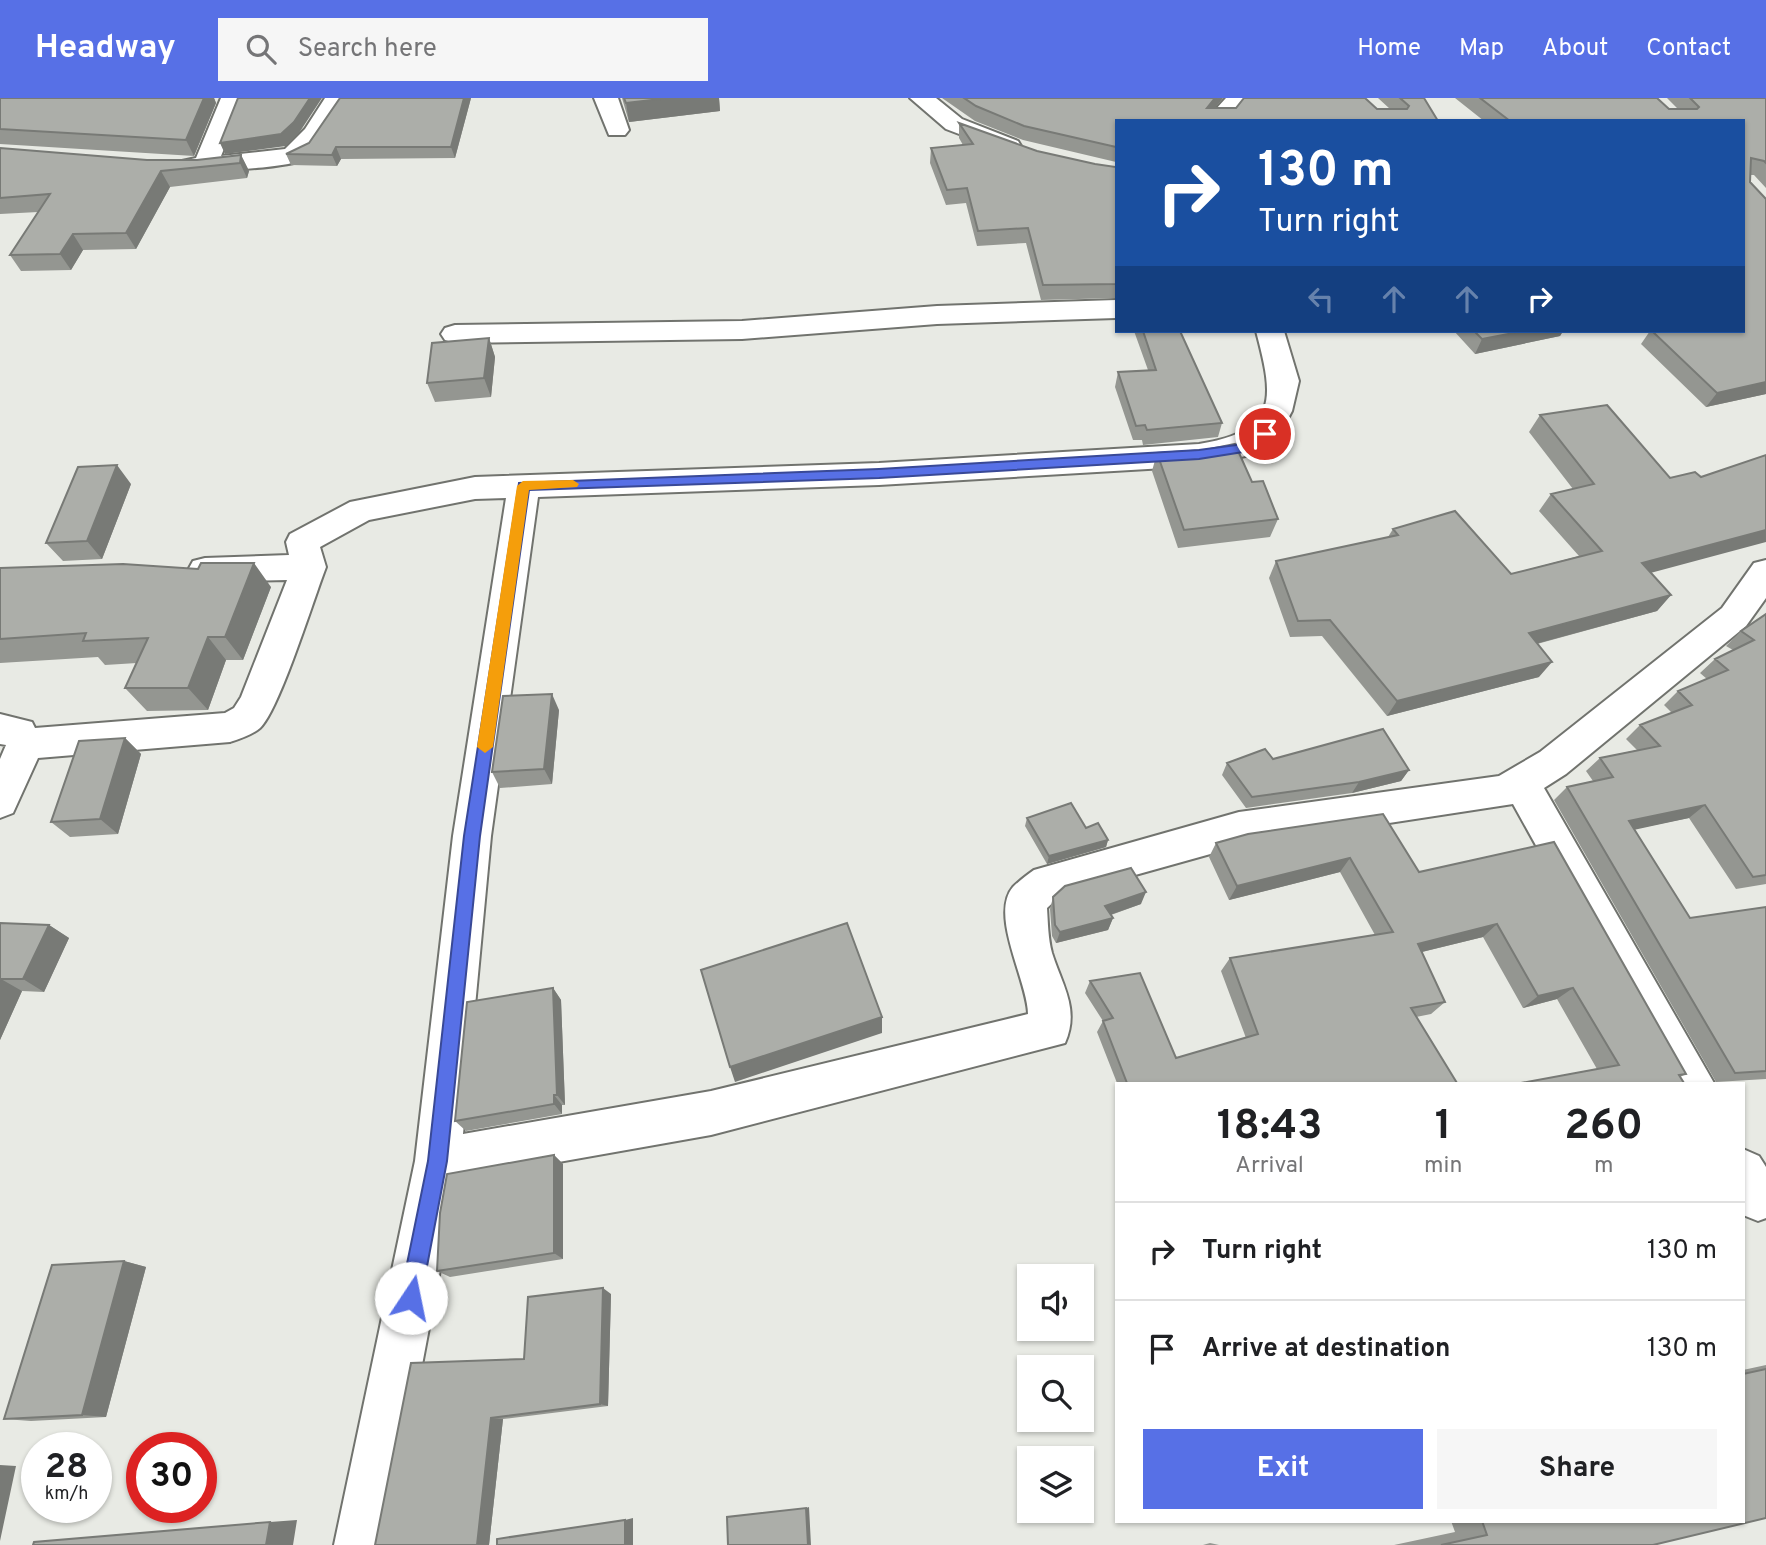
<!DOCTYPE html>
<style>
body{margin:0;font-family:Overpass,sans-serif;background:#f6f6f6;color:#202124;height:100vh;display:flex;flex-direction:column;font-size:26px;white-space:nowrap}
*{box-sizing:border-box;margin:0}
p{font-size:23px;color:#757577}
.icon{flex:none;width:38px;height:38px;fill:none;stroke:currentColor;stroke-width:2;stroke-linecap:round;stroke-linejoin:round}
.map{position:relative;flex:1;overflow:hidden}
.side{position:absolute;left:1115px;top:984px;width:630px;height:441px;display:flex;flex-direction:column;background:#fff;border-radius:0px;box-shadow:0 2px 5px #0004}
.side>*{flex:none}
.hud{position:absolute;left:1115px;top:21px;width:630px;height:214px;border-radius:0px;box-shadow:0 2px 5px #0004;background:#1a4fa0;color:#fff;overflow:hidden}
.controls{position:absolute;left:1017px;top:1166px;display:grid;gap:14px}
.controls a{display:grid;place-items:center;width:77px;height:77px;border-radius:0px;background:#fff;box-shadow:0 2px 5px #0004;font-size:35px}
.speed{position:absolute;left:21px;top:1334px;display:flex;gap:14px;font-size:35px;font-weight:700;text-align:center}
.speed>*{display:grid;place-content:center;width:91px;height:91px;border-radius:50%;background:#fff;box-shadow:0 2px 5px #0004;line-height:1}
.speed small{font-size:18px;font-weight:400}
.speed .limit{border:10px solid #d22;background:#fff;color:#111}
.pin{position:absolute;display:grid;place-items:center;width:60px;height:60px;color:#fff;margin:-30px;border:4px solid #fff;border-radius:50%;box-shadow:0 2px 7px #0007}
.me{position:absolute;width:77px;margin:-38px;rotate:11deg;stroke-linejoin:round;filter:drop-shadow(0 0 5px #0008)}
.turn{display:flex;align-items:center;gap:24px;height:147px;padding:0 28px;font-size:32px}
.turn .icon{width:91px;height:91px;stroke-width:2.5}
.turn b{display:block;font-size:49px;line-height:60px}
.lanes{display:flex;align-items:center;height:66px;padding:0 28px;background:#0003;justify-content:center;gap:35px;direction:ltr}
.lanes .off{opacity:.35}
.eta{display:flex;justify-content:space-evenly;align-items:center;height:119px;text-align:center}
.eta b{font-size:42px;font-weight:700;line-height:49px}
.cta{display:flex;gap:14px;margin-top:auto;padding:14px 28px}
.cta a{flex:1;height:80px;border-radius:0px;background:#5770e6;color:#fff;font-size:28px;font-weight:700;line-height:80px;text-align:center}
.cta a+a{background:#f6f6f6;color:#202124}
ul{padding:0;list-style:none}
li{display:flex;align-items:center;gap:21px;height:98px;padding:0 28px;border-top:2px solid #e0e0e0}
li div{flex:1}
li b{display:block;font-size:26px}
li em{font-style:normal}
header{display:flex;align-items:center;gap:42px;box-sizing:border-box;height:98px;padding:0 35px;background:#5770e6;color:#fff}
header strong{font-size:33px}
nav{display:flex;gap:38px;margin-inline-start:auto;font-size:24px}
.search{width:490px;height:63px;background:#f6f6f6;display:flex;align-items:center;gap:18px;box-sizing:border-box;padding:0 24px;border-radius:0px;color:#757577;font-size:26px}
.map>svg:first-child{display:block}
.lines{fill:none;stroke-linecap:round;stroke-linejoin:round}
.minor-casing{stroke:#71736e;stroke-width:4}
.minor{fill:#fff;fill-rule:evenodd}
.wall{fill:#949691}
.shaded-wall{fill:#787a76}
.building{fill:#acaea9;stroke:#787a76;stroke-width:2}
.route{fill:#5770e6;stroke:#394996;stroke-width:2}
.slow{fill:#f59e0b}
</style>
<header>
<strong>Headway</strong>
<div class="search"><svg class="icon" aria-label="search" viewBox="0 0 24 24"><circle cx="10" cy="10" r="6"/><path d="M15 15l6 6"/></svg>Search here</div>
<nav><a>Home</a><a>Map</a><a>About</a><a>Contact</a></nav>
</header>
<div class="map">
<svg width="1766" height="1447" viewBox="0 0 1766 1447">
<rect width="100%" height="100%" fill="#e8eae4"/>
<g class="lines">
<defs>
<path id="minor" d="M 221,0 L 245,0 L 221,58 L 285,51 L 305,31 L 325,0 L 349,0 C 335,21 323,47 302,62 C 292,69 195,76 182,73 L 179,68 L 182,63 L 196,60 Z
M 594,0 L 618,0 L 629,32 L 625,37 L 609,37 Z
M 910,0 L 936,0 L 962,21 L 1018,43 L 1021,48 L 1018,53 L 1009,55 L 946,31 Z
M 1226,0 L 1251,0 L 1230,23 L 1205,23 Z
M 1116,202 L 1116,220 L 937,226 L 742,241 L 455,245 L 445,242 L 441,236 L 445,230 L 455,227 L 742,223 L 937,208 Z
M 1256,233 L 1284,233 L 1299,283 L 1292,313 L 1276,343 L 1250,357 L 1199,368 L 879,387 L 538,399 L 491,738 L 463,1036 L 711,993 L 1028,916 C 1028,884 989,817 1013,789 C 1019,783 1027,777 1034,772 L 1239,714 L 1499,678 L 1540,654 L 1722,510 L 1754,465 L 1766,462 L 1766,500 L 1746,528 L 1566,676 L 1544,690 L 1714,985 L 1668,985 L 1513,706 L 1239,748 L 1060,798 L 1047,810 C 1048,824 1048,841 1052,855 C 1062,887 1080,911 1065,945 L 711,1037 L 457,1082 L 388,1447 L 334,1447 L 415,1063 L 453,738 L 506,400 L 475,401 L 369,422 L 320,449 L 326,469 C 314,500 279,613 260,630 C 252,637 239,641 230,644 L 38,660 L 13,715 L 0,720 L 0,661 L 6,647 L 0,646 L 0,616 L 32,624 L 35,630 L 225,615 L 234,610 L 241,599 L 287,482 L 205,484 L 193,481 L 188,472 L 193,463 L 205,460 L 289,457 L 286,444 L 290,436 L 350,404 L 475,379 L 879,365 L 1199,346 C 1279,333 1274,301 1256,233 Z
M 1743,1051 L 1759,1058 L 1766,1069 L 1766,1120 L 1758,1123 L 1743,1117 Z"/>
</defs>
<!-- minor casing -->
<use href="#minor" class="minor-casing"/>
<!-- minor -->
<use href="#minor" class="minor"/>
</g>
<!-- wall -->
<path class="wall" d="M 0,0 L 214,0 L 216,5 L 194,58 L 0,46 Z
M 340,0 L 471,0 L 455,60 L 341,61 L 337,68 L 291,67 L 286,56 L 309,45 Z
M 622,0 L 719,0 L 720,13 L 629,24 Z
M 942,0 L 1223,0 L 1214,10 L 1390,11 L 1378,0 L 1424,0 L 1438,23 L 1116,23 L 1116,64 L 1023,42 L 975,23 Z
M 1455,0 L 1657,0 L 1669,11 L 1678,11 L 1667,0 L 1766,0 L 1766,90 L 1754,77 L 1750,77 L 1750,84 L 1766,296 L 1706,309 L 1641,246 L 1650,233 L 1743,233 L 1743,23 L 1484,23 Z
M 959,25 L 1037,53 L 1095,66 L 1116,69 L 1116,200 L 1041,202 L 1026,145 L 977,148 L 966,105 L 946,107 L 930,65 L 931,50 L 963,47 L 959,40 Z
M 0,50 L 147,62 L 197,62 L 241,57 L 249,73 L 247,80 L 170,89 L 136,151 L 83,152 L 71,172 L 21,173 L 10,157 L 38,114 L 0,116 Z
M 1134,233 L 1180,233 L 1222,325 L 1218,339 L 1143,347 L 1142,342 L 1133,342 L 1115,289 L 1118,274 L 1148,272 Z
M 1454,233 L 1563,233 L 1560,238 L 1475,256 Z
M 489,240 L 495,259 L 491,299 L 435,304 L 427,285 Z
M 1607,307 L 1651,475 L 1671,497 L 1657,513 L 1537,546 L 1539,579 L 1387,618 L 1322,538 L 1290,539 L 1269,480 L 1276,463 L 1388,439 L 1393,431 L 1511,476 L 1579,458 L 1539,413 L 1551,396 L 1573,391 L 1529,334 L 1540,317 Z
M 1157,355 L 1252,384 L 1278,421 L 1270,439 L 1178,450 L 1152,373 Z
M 131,386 L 102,461 L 63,463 L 46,445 Z
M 0,470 L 271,489 L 243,562 L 226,562 L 208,612 L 147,613 L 125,590 L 137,565 L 105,567 L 98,559 L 0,565 Z
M 1766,516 L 1766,786 L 1736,791 L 1689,720 L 1634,731 L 1690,820 L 1766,809 L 1766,981 L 1716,984 L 1554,702 L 1567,689 L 1593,683 L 1586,673 L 1600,660 L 1637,652 L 1626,641 L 1640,627 L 1672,615 L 1664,607 L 1678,593 L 1707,581 L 1700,575 L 1715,561 L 1733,552 L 1726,548 L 1741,533 Z
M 559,612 L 552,686 L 500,690 L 492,674 Z
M 125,640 L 141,656 L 118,736 L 70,739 L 51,724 Z
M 1273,661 L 1409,672 L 1401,683 L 1352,695 L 1246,710 L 1222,677 L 1227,665 Z
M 1027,720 L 1086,730 L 1108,742 L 1106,749 L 1047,766 L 1025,728 Z
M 1248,736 L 1419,774 L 1554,744 L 1686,976 L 1680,979 L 1597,971 L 1557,901 L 1523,910 L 1483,839 L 1422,854 L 1445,904 L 1431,916 L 1416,919 L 1457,985 L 1117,985 L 1097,934 L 1103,923 L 1085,895 L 1090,883 L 1176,960 L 1246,940 L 1221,873 L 1230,860 L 1375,837 L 1340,774 L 1229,802 L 1209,759 L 1216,745 Z
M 1053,799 L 1141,806 L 1111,817 L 1113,820 L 1108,832 L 1056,845 L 1052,838 L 1050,811 Z
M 0,825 L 49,827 L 69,840 L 44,894 L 22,893 L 0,942 Z
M 553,890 L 561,902 L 565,1007 L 562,1007 L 562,1016 L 466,1033 L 455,1023 Z
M 554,1057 L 563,1066 L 563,1161 L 450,1179 L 437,1173 Z
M 124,1163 L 146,1169 L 106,1319 L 31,1323 L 4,1321 Z
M 611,1196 L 608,1308 L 503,1321 L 489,1447 L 375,1447 L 524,1261 Z
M 1766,1267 L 1766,1420 L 1653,1447 L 1394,1447 L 1455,1434 L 1451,1423 L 1743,1423 L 1743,1272 Z
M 1210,1445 L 1219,1447 L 1203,1447 Z"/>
<!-- shaded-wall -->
<path class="shaded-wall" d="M 204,0 L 214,0 L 216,5 L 194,58 L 186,42 Z
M 310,0 L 322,0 L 299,35 L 286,48 L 225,56 L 220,45 Z
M 464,0 L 471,0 L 455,60 L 451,49 Z
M 669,0 L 719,0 L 720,13 L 629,24 L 626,5 Z
M 1215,0 L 1223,0 L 1205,23 L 1207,10 Z
M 336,49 L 341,61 L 337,68 L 332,57 Z
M 241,57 L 249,73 L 247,80 L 240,65 Z
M 161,73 L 170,89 L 136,151 L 126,135 Z
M 73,136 L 83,152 L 71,172 L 60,156 Z
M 1524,233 L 1563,233 L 1560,238 L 1475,256 L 1482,241 Z
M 489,240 L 495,259 L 491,299 L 484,280 Z
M 1766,284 L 1766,296 L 1706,309 L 1717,295 Z
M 117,367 L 131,386 L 102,461 L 87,443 Z
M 1766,432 L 1766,444 L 1628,481 L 1642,465 Z
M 254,465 L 271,489 L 243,562 L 225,539 Z
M 1671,497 L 1657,513 L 1517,551 L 1529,535 Z
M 208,539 L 226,562 L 208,612 L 188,590 Z
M 1552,564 L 1539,579 L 1387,618 L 1397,603 Z
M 552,596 L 559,612 L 552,686 L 544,671 Z
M 125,640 L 141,656 L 118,736 L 100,721 Z
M 1409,672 L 1401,683 L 1352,695 L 1359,684 Z
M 1705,707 L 1689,720 L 1615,736 L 1629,723 Z
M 1108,742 L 1106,749 L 1047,766 L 1049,758 Z
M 1350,760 L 1340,774 L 1229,802 L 1237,788 Z
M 1146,794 L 1141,806 L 1101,820 L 1105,808 Z
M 1113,820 L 1108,832 L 1056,845 L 1060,834 Z
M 1497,826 L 1483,839 L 1405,858 L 1418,846 Z
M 49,827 L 69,840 L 44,894 L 23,881 Z
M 1,881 L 22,893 L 0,942 L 0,882 Z
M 553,890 L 561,902 L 565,1007 L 557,997 Z
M 1573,890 L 1557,901 L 1523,910 L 1538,898 Z
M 882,919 L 882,935 L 735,984 L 730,969 Z
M 554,997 L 562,1007 L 562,1016 L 554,1006 Z
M 554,1057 L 563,1066 L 563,1161 L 554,1155 Z
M 124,1163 L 146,1169 L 106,1319 L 82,1317 Z
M 603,1190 L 611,1196 L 608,1308 L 600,1306 Z
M 491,1320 L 503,1321 L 489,1447 L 477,1447 Z
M 0,1367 L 16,1368 L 0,1443 Z
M 809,1409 L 811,1447 L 808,1447 L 806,1410 Z
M 633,1420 L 633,1447 L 625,1447 L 625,1422 Z
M 297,1422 L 293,1447 L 266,1447 L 270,1424 Z"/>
<!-- building -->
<path class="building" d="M 0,0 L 204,0 L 186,42 L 0,31 Z
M 238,0 L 310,0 L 294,24 L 281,36 L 220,45 Z
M 340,0 L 464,0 L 451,49 L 336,49 L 332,57 L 286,56 L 309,45 Z
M 624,0 L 669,0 L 626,5 Z
M 964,0 L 1215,0 L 1207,10 L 1236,10 L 1244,0 L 1365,0 L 1377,11 L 1407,11 L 1409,8 L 1400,0 L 1424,0 L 1438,23 L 1116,23 L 1116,49 L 1024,28 L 976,8 Z
M 1480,0 L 1657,0 L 1669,11 L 1697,11 L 1699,9 L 1690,0 L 1766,0 L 1766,65 L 1764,63 L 1751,60 L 1750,84 L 1766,101 L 1766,284 L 1717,295 L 1652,233 L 1743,233 L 1743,23 L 1510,23 Z
M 959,25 L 1037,53 L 1095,66 L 1116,69 L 1116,186 L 1043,187 L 1028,130 L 978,133 L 967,90 L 947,92 L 931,50 L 973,46 Z
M 0,50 L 147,62 L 197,62 L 241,57 L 240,65 L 161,73 L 126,135 L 73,136 L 60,156 L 10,157 L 50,96 L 0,100 Z
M 1143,233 L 1180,233 L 1222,325 L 1147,332 L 1145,327 L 1136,328 L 1118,274 L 1156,272 Z
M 1474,233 L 1524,233 L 1482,241 Z
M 489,240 L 484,280 L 427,285 L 432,245 Z
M 1607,307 L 1670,380 L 1695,374 L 1701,379 L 1766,357 L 1766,432 L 1642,465 L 1671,497 L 1529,535 L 1552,564 L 1397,603 L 1330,522 L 1298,523 L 1276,463 L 1398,437 L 1393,431 L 1455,413 L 1511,476 L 1602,453 L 1551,396 L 1594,386 L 1540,317 Z
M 1235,346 L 1252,384 L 1263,383 L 1278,421 L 1184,432 L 1157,355 L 1205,352 Z
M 117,367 L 87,443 L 46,445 L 78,369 Z
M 201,465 L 254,465 L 225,539 L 208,539 L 188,590 L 125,590 L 148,540 L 83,543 L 86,535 L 0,541 L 0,470 L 123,466 L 198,471 Z
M 1766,516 L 1766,777 L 1753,779 L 1705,707 L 1629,723 L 1690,820 L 1766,809 L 1766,973 L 1735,975 L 1567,689 L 1613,679 L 1600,660 L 1660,648 L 1640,627 L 1692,607 L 1678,593 L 1728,572 L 1715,561 L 1754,542 L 1741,533 Z
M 552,596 L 544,671 L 492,674 L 503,598 Z
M 1383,631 L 1409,672 L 1359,684 L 1252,699 L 1227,665 L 1265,651 L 1273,661 Z
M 125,640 L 100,721 L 51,724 L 79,643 Z
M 1071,705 L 1086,730 L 1098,725 L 1108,742 L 1049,758 L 1027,720 Z
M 1383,716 L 1419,774 L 1554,744 L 1686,976 L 1679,977 L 1684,985 L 1521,985 L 1619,967 L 1573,890 L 1538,898 L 1497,826 L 1418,846 L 1445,904 L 1411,910 L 1457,985 L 1127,985 L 1103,923 L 1113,920 L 1090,883 L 1140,875 L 1176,960 L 1258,936 L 1230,860 L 1393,834 L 1350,760 L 1237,788 L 1216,745 L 1248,736 Z
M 1131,770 L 1146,794 L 1105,808 L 1113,820 L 1060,834 L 1055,827 L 1053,799 L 1065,788 Z
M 0,825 L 49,827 L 23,881 L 1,881 L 0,882 Z
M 847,825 L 882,919 L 730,969 L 701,872 Z
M 553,890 L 557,997 L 554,997 L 554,1006 L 455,1023 L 467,904 Z
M 554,1057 L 554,1155 L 437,1173 L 440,1115 L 447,1076 Z
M 124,1163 L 82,1317 L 4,1321 L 52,1167 Z
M 603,1190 L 600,1306 L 491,1320 L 477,1447 L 375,1447 L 411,1265 L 524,1261 L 528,1199 Z
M 1766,1271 L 1766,1420 L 1653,1447 L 1441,1447 L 1487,1437 L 1482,1423 L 1743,1423 L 1743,1276 Z
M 806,1410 L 808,1447 L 728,1447 L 727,1419 Z
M 625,1422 L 625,1447 L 497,1447 L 497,1441 Z
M 270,1424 L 266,1447 L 33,1447 L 34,1444 Z"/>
<!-- route -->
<path class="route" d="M 1265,332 L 1269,333 L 1269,339 L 1243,354 L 1199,361 L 879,380 L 529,392 L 480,738 L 447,1063 L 421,1200 L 418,1207 L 411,1210 L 403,1207 L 400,1200 L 428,1063 L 464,738 L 519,385 L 879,371 L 1199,352 L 1236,347 Z"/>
<!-- slow -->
<path class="slow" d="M 573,382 L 579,386 L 577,389 L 529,392 L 493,649 L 485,655 L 477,649 L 517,388 L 523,383 Z"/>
</svg>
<div class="controls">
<a><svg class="icon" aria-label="sound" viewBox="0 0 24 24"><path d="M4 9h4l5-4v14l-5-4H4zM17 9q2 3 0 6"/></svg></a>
<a><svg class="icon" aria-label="search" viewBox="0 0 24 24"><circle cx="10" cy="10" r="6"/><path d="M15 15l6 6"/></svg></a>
<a><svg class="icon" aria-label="layers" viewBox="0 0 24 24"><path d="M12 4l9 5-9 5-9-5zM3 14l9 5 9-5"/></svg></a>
</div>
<div class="speed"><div>28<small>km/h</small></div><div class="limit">30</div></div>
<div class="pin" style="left:1265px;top:336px;background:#d93025"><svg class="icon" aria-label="arrive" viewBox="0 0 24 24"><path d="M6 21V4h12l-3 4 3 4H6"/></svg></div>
<svg class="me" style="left:411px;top:1200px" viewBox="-20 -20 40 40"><circle r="19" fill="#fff"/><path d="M0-13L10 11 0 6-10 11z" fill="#5770e6"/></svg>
<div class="hud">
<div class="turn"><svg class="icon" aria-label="right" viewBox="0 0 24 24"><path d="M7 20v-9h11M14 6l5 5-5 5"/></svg><div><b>130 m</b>Turn right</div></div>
<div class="lanes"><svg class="icon off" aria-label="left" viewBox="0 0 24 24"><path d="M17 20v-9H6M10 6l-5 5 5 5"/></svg><svg class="icon off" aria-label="ahead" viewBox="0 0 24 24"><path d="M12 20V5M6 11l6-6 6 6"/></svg><svg class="icon off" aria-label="ahead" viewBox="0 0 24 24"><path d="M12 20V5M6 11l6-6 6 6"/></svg><svg class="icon" aria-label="right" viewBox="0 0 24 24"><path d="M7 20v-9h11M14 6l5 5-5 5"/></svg></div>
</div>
<section class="side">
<div class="eta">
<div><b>18:43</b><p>Arrival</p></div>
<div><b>1</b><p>min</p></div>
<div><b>260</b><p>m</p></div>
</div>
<ul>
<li><svg class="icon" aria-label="right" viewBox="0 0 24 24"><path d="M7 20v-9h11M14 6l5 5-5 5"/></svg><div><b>Turn right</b></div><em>130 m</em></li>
<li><svg class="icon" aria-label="arrive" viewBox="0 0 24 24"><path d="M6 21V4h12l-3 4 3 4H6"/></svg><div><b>Arrive at destination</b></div><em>130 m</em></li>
</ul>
<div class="cta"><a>Exit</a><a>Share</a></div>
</section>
</div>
